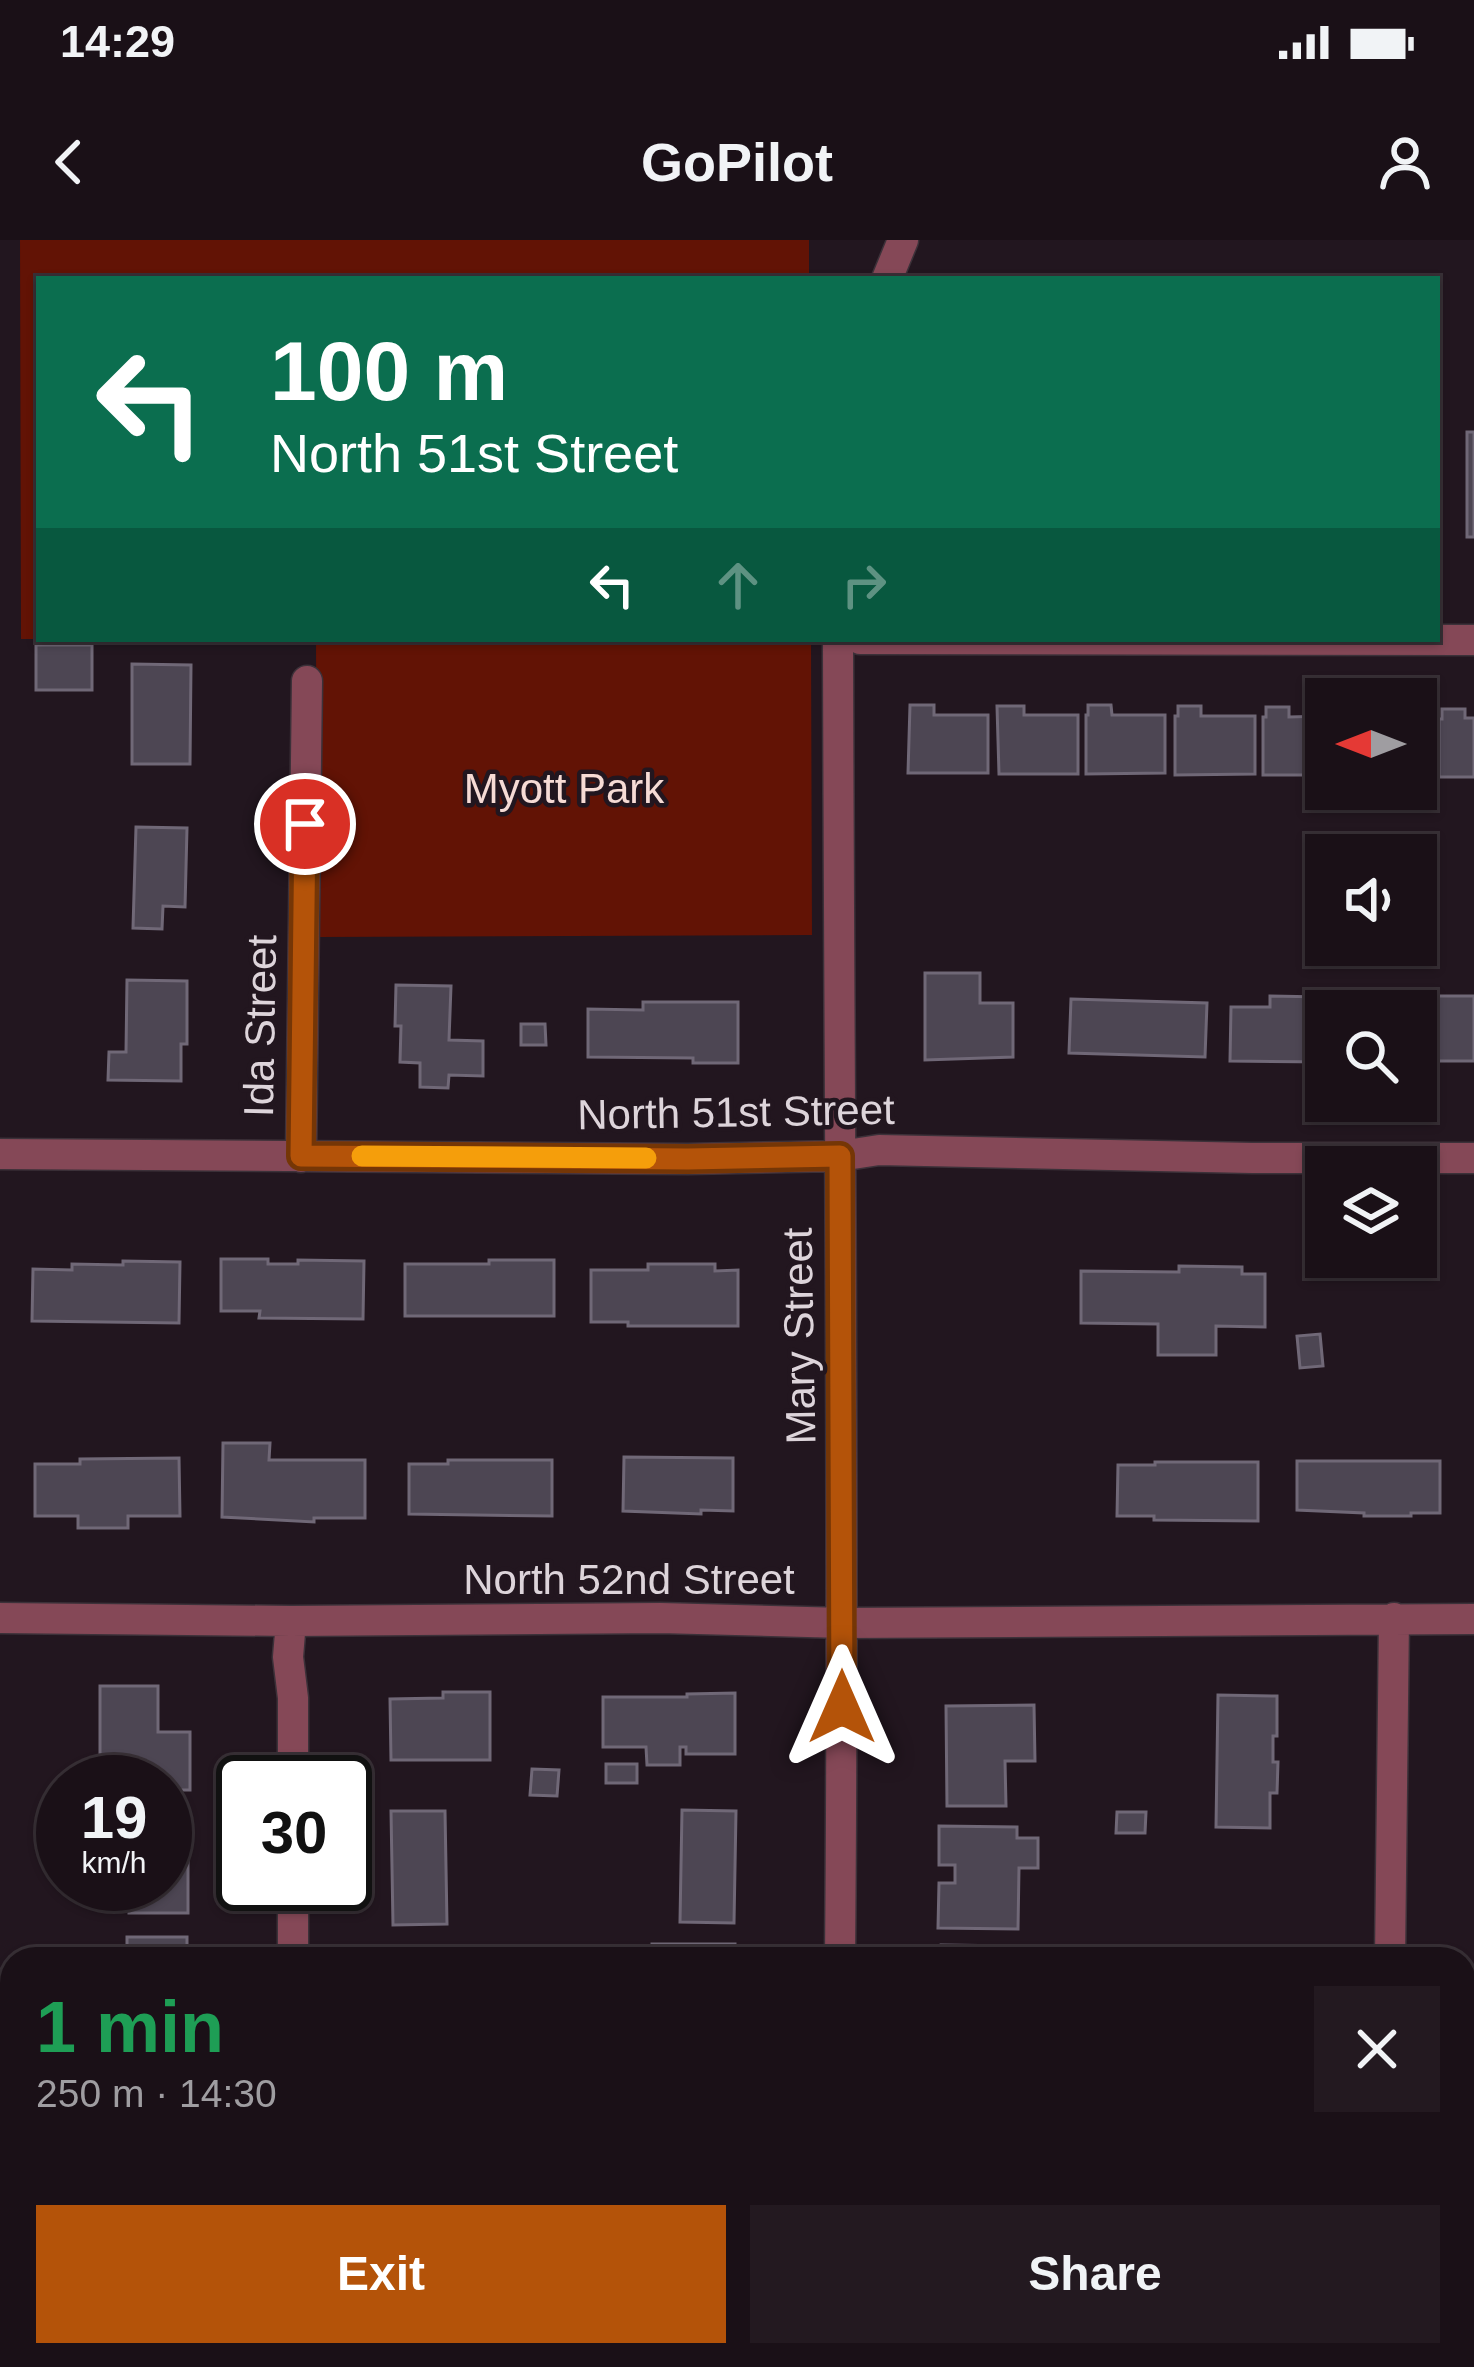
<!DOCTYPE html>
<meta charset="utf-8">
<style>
body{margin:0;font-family:Arial,sans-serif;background:#231920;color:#f1f3f6;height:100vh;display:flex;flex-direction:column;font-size:45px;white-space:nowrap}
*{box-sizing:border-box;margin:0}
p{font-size:39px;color:#9f9da1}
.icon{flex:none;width:66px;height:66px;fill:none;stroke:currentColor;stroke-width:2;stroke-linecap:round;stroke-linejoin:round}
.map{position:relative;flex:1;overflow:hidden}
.sheet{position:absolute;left:0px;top:1707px;width:1476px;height:420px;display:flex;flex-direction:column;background:#1a1017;border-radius:36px 36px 0 0;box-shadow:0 3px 9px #0004,0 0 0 3px #383036}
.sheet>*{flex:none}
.banner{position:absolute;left:36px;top:36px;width:1404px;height:366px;border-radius:0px;box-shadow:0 3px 9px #0004,0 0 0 3px #383036;background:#0b6e4f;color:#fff;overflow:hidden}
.needle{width:78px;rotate:270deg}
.tools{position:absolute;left:1305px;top:438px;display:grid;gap:24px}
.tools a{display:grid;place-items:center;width:132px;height:132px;border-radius:0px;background:#1a1017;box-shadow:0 3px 9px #0004,0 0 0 3px #383036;font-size:60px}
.speed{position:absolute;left:36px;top:1515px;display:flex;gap:24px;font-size:60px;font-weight:700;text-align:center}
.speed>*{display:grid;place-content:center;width:156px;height:156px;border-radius:50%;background:#1a1017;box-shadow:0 3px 9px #0004,0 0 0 3px #383036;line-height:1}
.speed small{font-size:30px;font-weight:400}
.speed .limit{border:6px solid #111;border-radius:18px;background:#fff;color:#111}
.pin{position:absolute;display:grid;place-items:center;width:102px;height:102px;color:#fff;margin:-51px;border:6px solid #fff;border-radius:50%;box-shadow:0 3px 12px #0007}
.me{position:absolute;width:132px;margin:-66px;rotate:0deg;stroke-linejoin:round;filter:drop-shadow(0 0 9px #0008)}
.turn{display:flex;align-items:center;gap:42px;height:252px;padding:0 36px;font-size:54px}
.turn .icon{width:156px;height:156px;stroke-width:2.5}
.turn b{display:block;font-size:84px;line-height:102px}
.lanes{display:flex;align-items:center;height:114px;padding:0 36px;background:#0003;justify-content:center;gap:60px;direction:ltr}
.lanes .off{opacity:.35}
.round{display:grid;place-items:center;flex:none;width:126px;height:126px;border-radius:0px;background:#231920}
.head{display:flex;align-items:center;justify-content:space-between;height:204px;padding:0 36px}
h1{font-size:72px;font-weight:700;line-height:90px;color:#1e9e55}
.action{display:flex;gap:24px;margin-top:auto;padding:24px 36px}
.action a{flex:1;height:138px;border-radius:0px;background:#b45309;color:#fff;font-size:48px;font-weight:700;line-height:138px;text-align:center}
.action a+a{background:#231920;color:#f1f3f6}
.status{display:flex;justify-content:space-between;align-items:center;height:84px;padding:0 60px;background:#1a1017;direction:ltr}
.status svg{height:33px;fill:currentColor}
header{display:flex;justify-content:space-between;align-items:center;height:156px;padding:0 36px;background:#1a1017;font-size:54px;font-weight:700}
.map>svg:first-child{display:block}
.green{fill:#621305}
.building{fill:#4d4653;stroke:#706877;stroke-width:3}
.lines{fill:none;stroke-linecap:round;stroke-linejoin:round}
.minor-casing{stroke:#3c3139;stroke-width:33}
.minor{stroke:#854857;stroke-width:30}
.route-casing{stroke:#753606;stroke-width:30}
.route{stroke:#b45309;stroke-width:21}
.slow{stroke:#f59e0b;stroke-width:21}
.labels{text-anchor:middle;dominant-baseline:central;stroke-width:9;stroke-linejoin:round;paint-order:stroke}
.park-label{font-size:42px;fill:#f6dbd5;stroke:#22161f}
.street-label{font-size:42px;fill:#ddd4da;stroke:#22161f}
</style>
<div class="status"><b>14:29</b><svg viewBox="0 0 49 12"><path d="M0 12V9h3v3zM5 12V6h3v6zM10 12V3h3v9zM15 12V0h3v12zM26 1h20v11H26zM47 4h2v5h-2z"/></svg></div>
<header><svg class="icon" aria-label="back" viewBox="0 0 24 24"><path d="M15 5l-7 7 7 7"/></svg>GoPilot<svg class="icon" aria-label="person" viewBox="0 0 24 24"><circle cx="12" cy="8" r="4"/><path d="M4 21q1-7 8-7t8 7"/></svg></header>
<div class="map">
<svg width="1474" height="2127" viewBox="0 0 1474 2127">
<rect width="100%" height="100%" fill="#22161f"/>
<!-- green -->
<path class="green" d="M 20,0 L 809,0 L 809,39 L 39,39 L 39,399 L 160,399 L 21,399 Z
M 316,399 L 811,399 L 812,695 L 317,697 Z"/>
<!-- building -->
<path class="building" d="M 1467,192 L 1474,192 L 1474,297 L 1467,297 Z
M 36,405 L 92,405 L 92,450 L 36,450 Z
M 132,424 L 191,425 L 190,524 L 132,524 Z
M 910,465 L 934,465 L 934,475 L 988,475 L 988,533 L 908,533 Z
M 1088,465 L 1111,465 L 1112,475 L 1165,475 L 1165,533 L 1086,534 L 1086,475 L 1088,475 Z
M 997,466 L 1024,466 L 1024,475 L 1078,475 L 1078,534 L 999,534 Z
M 1178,466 L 1201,466 L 1201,476 L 1255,476 L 1255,534 L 1175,535 L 1175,476 L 1178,476 Z
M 1266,467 L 1289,467 L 1289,477 L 1326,476 L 1326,535 L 1263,535 L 1263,477 L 1266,477 Z
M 1442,469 L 1465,469 L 1465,478 L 1474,478 L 1474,537 L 1439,537 L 1439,479 L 1442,479 Z
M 1416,477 L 1431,478 L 1431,536 L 1416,536 Z
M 136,587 L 187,588 L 185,667 L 163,666 L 162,689 L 133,688 Z
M 925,733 L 980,733 L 980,763 L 1013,763 L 1013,817 L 925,820 Z
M 127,740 L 187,741 L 187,804 L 181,804 L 181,841 L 108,840 L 109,812 L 126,812 Z
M 396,745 L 451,746 L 449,800 L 483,801 L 483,836 L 449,835 L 448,848 L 420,847 L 420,823 L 400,822 L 401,786 L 395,786 Z
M 1323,754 L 1354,754 L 1354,771 L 1326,771 L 1326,822 L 1230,821 L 1231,767 L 1270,767 L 1270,756 L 1323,757 Z
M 1432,756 L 1474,756 L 1474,821 L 1416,821 L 1416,771 L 1389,771 L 1389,767 L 1432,767 Z
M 1071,759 L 1207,763 L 1205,817 L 1069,813 Z
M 643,762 L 738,762 L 738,823 L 693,823 L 693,818 L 588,817 L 588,769 L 643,770 Z
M 521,784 L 545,784 L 546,805 L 521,805 Z
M 221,1019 L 268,1019 L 268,1024 L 298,1024 L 298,1020 L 364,1021 L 363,1079 L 259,1078 L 260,1071 L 221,1071 Z
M 489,1020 L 554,1020 L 554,1076 L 405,1076 L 405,1024 L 489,1024 Z
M 123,1021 L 180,1022 L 179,1083 L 32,1081 L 33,1029 L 72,1030 L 72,1024 L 123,1025 Z
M 648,1024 L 715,1024 L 715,1031 L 738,1030 L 738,1086 L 628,1086 L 628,1082 L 591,1082 L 591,1030 L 648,1030 Z
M 1179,1026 L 1242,1027 L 1242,1034 L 1265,1034 L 1265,1087 L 1216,1086 L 1216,1115 L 1158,1115 L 1158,1084 L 1081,1083 L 1081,1031 L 1179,1032 Z
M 1320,1094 L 1323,1126 L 1300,1128 L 1297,1096 Z
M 223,1203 L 270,1203 L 269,1220 L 365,1220 L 365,1278 L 314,1278 L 314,1282 L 222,1277 Z
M 624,1217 L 733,1218 L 733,1271 L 701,1270 L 701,1274 L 623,1271 Z
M 179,1218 L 180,1276 L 128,1276 L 128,1288 L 78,1288 L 78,1276 L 35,1276 L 35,1224 L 80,1224 L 80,1219 Z
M 448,1220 L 552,1220 L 552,1276 L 409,1274 L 409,1224 L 448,1224 Z
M 1297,1221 L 1440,1221 L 1440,1273 L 1411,1273 L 1411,1276 L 1364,1276 L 1364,1273 L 1297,1270 Z
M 1155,1222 L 1258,1222 L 1258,1281 L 1154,1280 L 1154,1276 L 1117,1276 L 1118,1225 L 1155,1225 Z
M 100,1446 L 158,1446 L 158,1492 L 190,1492 L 190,1550 L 165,1550 L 165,1542 L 100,1542 Z
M 443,1452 L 490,1452 L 490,1520 L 391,1520 L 390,1459 L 443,1458 Z
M 735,1453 L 735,1514 L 686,1514 L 686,1507 L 680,1507 L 680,1525 L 647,1525 L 646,1507 L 603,1507 L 603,1457 L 687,1457 L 687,1454 Z
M 1218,1455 L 1277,1456 L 1277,1496 L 1273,1496 L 1273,1522 L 1278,1522 L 1277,1553 L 1270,1553 L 1270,1588 L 1216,1587 Z
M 1034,1465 L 1035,1521 L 1005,1521 L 1006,1566 L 947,1566 L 946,1466 Z
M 606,1524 L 637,1524 L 637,1543 L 606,1543 Z
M 532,1529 L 559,1530 L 557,1556 L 530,1555 Z
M 682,1570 L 736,1571 L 734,1683 L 680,1682 Z
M 391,1571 L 445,1571 L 447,1684 L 393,1685 Z
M 1117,1572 L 1146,1572 L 1145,1593 L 1116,1593 Z
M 165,1582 L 188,1582 L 188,1673 L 129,1673 L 129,1644 L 165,1644 Z
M 939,1586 L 1017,1587 L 1017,1598 L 1038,1598 L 1038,1628 L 1019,1628 L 1018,1689 L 938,1688 L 939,1643 L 955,1643 L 955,1625 L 939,1625 Z
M 127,1697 L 187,1697 L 187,1719 L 127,1719 Z
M 652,1704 L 735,1704 L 735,1719 L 652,1719 Z
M 941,1705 L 1016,1706 L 1016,1719 L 940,1719 Z
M 129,2115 L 187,2115 L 187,2127 L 129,2127 Z
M 668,2115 L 736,2115 L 736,2127 L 668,2127 Z
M 1219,2115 L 1273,2115 L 1273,2127 L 1218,2127 Z"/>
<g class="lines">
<defs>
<path id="minor" d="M 887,39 L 903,0
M 838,399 C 839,839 844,1279 840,1719
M 860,399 L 1474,400
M 0,914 L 688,919 L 840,916 L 879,910 L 1252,918 L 1474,918
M 301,917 L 307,441
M 0,1378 L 291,1381 L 660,1378 L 843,1383 L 1474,1379
M 291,1381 L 288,1417 L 293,1458 L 293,1542
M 293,1644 L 293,1719
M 1390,1719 L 1394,1378
M 0,1900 L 12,1898
M 838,2115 L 838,2127
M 291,2127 L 291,2115
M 1387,2127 L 1387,2115"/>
</defs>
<!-- minor casing -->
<use href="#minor" class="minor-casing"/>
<!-- minor -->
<use href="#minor" class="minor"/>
</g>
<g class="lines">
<defs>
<path id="route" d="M 305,584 L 301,916 L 688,919 L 840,916 L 842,1467"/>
</defs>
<!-- route casing -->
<use href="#route" class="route-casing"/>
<!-- route -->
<use href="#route" class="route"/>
<!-- slow -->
<path class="slow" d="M 362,916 L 646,918"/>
</g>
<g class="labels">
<!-- park labels -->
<g class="park-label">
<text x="564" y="548">Myott Park</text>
</g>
<!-- street labels -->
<g class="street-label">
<text transform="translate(260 786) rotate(-89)">Ida Street</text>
<text transform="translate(736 872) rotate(-1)">North 51st Street</text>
<text transform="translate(799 1096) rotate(-91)">Mary Street</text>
<text x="629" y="1339">North 52nd Street</text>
</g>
</g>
</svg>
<div class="tools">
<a><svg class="needle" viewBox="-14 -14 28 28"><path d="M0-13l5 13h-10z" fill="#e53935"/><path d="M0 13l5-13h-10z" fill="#9f9da1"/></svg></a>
<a><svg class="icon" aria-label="sound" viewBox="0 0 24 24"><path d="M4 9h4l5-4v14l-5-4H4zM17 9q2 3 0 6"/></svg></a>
<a><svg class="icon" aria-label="search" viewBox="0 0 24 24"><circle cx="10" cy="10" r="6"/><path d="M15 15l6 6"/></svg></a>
<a><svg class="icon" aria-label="layers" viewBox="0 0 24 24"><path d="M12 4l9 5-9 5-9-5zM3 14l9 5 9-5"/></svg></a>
</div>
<div class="speed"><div>19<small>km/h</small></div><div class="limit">30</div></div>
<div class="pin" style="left:305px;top:584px;background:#d93025"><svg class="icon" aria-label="arrive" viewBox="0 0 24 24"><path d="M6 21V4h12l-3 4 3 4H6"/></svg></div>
<svg class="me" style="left:842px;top:1467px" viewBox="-20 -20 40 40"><path d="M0-17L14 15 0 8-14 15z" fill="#b45309" stroke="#fff" stroke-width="4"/></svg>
<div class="banner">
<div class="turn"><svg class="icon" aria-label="left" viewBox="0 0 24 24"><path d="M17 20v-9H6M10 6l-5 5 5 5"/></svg><div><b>100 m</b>North 51st Street</div></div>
<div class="lanes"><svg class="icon" aria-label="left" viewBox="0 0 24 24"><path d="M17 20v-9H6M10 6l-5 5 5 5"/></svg><svg class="icon off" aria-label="ahead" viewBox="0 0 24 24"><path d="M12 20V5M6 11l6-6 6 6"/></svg><svg class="icon off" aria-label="right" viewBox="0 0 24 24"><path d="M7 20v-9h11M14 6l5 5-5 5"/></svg></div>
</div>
<section class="sheet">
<div class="head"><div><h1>1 min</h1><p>250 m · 14:30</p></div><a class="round"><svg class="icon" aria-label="close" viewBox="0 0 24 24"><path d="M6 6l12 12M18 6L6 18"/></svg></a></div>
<div class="action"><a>Exit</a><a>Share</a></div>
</section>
</div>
